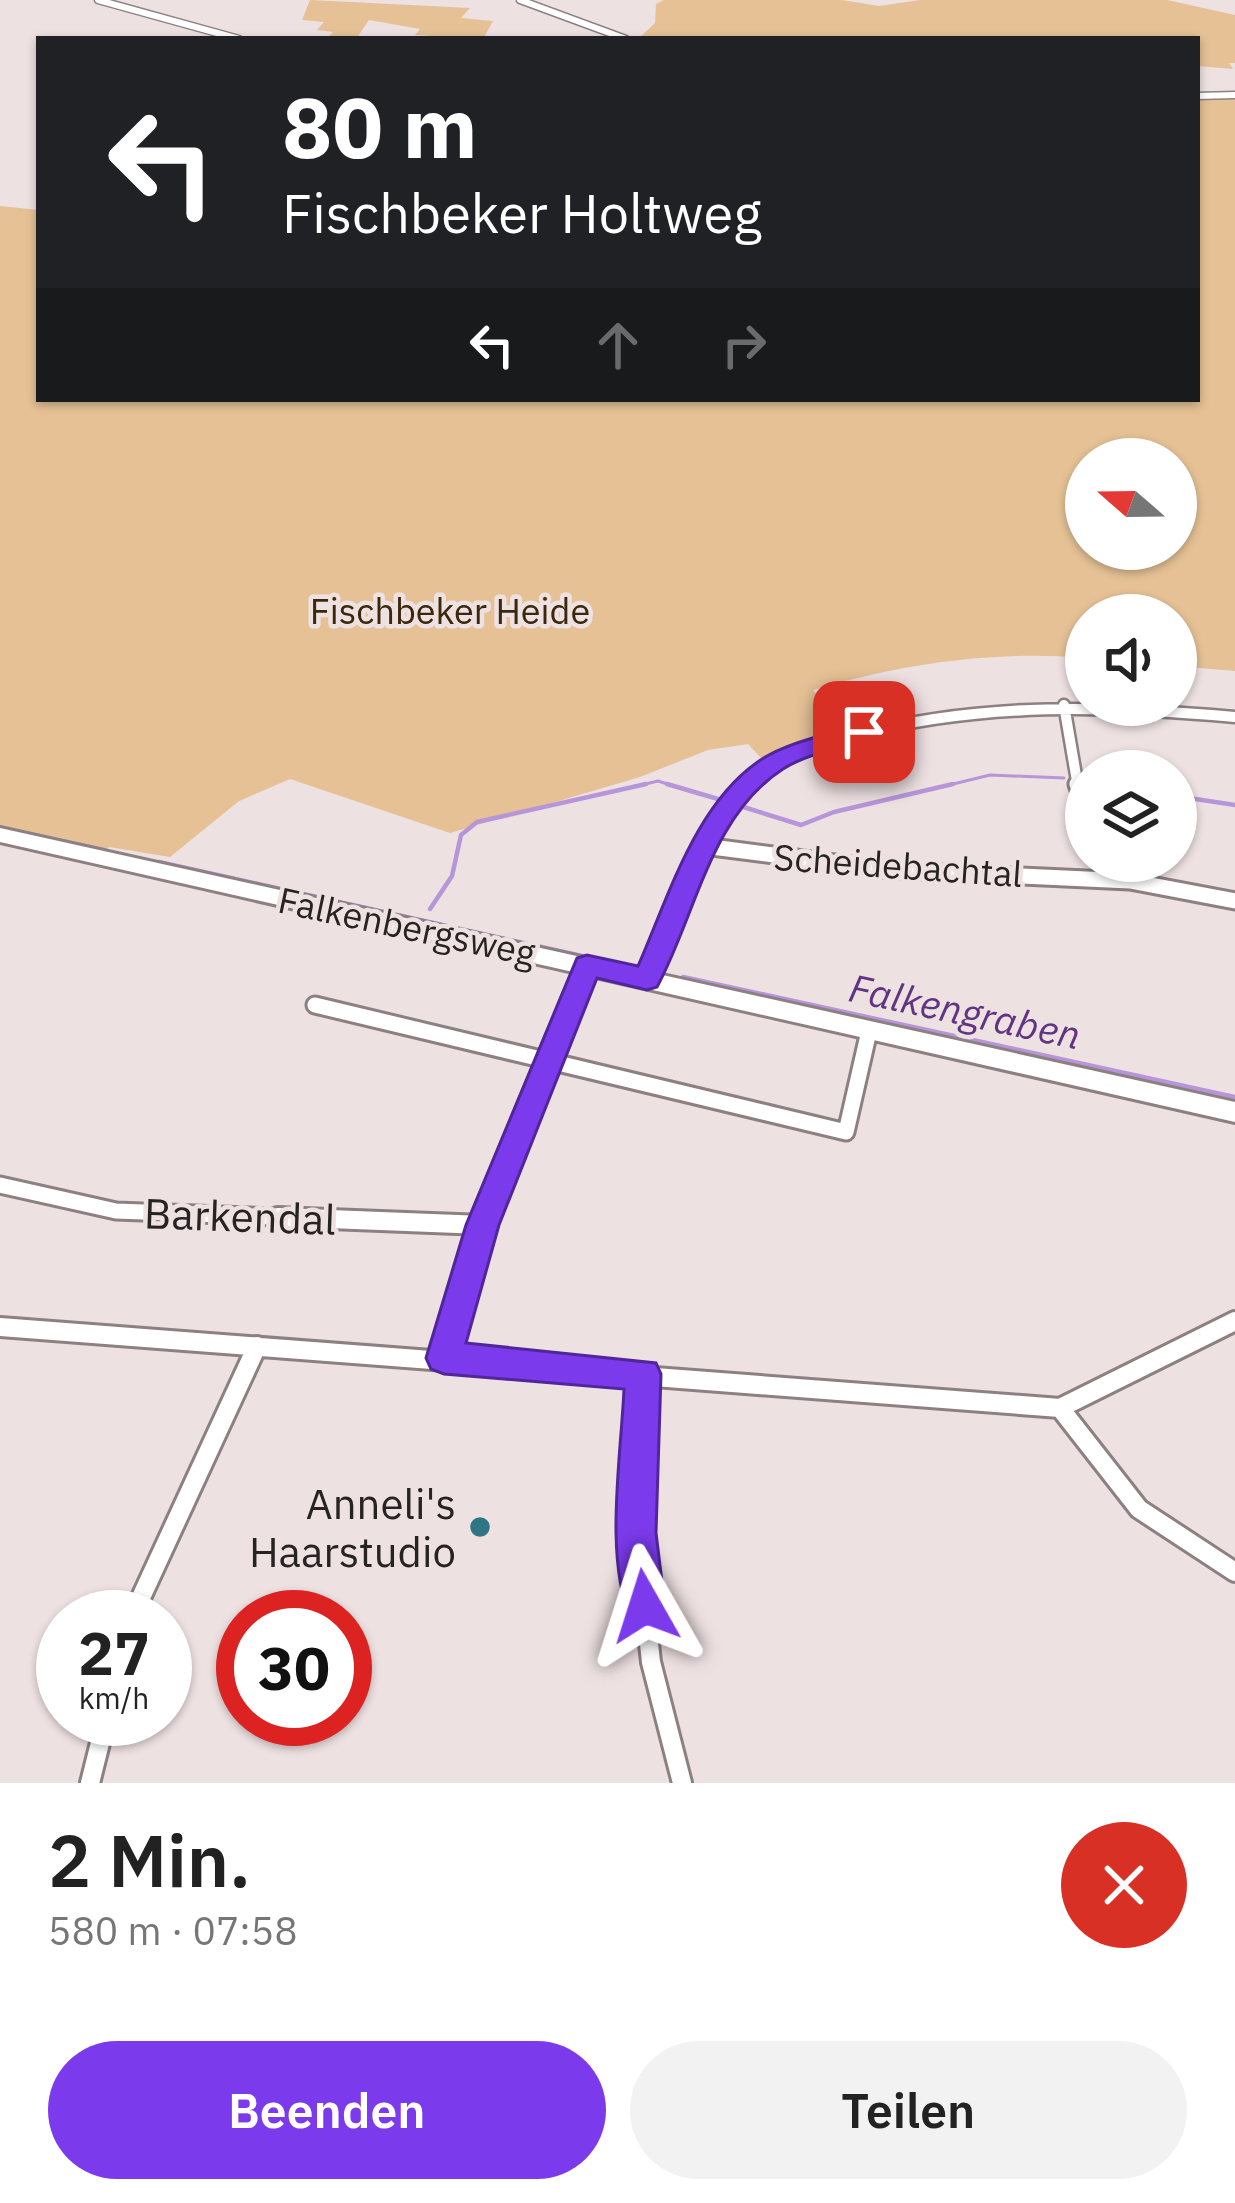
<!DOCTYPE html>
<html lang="de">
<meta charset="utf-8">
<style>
body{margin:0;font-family:"IBM Plex Sans",sans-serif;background:#f2f2f2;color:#222;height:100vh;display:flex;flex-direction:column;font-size:45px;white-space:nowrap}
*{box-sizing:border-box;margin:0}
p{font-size:39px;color:#767676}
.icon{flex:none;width:66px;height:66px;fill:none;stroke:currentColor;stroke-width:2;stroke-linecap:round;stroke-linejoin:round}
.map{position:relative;height:1783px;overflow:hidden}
.panel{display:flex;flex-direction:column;background:#fff;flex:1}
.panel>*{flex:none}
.guide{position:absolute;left:36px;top:36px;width:1164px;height:366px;border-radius:0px;box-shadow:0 3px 9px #0004;background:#202124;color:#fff;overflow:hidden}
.needle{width:78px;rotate:290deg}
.tools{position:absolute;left:1065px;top:438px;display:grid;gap:24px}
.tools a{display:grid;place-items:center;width:132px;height:132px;border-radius:50%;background:#fff;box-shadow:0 3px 9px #0004;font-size:60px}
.speed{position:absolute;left:36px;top:1590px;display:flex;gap:24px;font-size:60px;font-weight:700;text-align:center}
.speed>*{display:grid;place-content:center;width:156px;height:156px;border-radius:50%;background:#fff;box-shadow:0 3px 9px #0004;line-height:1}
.speed small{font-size:30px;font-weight:400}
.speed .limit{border:18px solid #d22;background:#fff;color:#111}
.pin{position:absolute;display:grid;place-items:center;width:102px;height:102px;color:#fff;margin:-51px;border-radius:24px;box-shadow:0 6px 18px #0006}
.me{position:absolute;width:132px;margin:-66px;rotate:354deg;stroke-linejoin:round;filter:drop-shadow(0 0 9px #0008)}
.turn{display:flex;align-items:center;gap:42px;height:252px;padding:0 48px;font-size:54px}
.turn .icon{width:156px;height:156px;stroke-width:2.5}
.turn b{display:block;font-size:84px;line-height:102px}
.lanes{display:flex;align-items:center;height:114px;padding:0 48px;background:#0003;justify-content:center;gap:60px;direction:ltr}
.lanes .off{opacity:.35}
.round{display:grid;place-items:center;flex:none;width:126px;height:126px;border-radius:63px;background:#f2f2f2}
.head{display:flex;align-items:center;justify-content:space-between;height:204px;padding:0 48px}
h1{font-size:72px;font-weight:600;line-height:90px}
.cta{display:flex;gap:24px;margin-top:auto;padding:24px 48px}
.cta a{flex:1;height:138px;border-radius:72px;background:#7c3aed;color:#fff;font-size:48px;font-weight:600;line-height:138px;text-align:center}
.cta a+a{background:#f2f2f2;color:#222}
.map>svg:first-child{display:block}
.green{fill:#e5c195;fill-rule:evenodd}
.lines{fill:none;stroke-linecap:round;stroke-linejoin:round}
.stream-far1{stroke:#b795d9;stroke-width:3}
.stream{stroke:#b795d9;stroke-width:4.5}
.street-far3-casing{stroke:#8c8081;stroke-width:9}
.street-far2-casing{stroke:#8c8081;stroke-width:15}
.street-far1-casing{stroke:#8c8081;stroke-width:21}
.street-casing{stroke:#8c8081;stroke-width:24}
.secondary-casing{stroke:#8c8081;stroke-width:6}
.street-far3{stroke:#fff;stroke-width:6}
.street-far2{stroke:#fff;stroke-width:10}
.street-far1{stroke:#fff;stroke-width:15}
.street{stroke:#fff;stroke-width:18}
.secondary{fill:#fff;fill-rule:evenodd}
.route{fill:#7c3aed;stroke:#51269a;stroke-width:3}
.poi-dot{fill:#307584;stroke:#eee1e2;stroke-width:4.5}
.labels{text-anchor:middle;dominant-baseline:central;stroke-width:9;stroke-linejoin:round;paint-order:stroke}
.park-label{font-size:36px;fill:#3b2709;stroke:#eee1e2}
.street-label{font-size:36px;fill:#282323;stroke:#eee1e2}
.water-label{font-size:39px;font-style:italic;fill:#603483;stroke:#eee1e2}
.near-street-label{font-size:42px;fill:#282323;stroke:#eee1e2}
.near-poi-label{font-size:42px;fill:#282323;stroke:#eee1e2;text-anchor:end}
</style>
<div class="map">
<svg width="1235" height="1783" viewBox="0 0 1235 1783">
<rect width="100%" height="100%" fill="#eee1e2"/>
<!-- green -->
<path class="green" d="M 310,0 L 470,8 L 461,18 L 493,21 L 483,39 L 415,35 L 420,29 L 369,20 L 356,39 L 326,39 L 333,32 L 317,30 L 324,22 L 302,20 Z
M 664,0 L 842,0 L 879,6 L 920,0 L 1167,0 L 1235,15 L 1235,63 L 1229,63 L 1233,69 L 1197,66 L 1197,39 L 638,39 L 655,23 L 656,4 Z
M 1235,95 L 1235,671 L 1176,666 L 1176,615 L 1086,615 L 1086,658 C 994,650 901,664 813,690 L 846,732 L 763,760 L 748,744 L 708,750 L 640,777 L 450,833 L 290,779 L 239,801 L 170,857 L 109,847 L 104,854 L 0,832 L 0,206 L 39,210 L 39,399 L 1197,399 L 1197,96 ZM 1086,459 L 1176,459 L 1176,549 L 1086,549 Z"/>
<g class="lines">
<!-- stream-far1 -->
<path class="stream-far1" d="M 633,787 L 658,781 L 677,787
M 941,787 L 990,775 L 1064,778"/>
<!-- stream -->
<path class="stream" d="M 667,784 L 718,799
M 1176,796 L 1235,805
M 740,806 L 801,825 L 834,812 L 953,784
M 0,828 L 104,850
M 159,862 L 627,966
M 430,909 L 452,876 L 461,835 L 477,822 L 646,784
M 683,977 L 1235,1097"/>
<defs>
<path id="street-far3" d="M 98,0 L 239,39
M 520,0 L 626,39
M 1197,96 L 1235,95"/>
<path id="street-far2" d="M 1064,705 L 1078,787
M 745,787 C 776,756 818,745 860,734 C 984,702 1108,706 1235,717"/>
<path id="street-far1" d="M 1077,784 L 1086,810
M 704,846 L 889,870 L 1130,881 L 1235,901
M 647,979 L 700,851 L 747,784
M 315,1005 L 846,1132 L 869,1031
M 0,1185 L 116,1211 L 356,1220
M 485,1220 L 587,966"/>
<path id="street" d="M 278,1217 L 483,1225
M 0,1327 L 1060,1408 L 1235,1321
M 444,1358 L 486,1217
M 643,1374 L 637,1533 L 651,1662 L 682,1783
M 1060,1408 L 1139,1509 L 1235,1572
M 132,1617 L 257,1346
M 90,1783 L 106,1719"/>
<path id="secondary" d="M 0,828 L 1235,1102 L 1235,1122 L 0,842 Z"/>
</defs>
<!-- street-far3 casing -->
<use href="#street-far3" class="street-far3-casing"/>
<!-- street-far2 casing -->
<use href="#street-far2" class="street-far2-casing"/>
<!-- street-far1 casing -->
<use href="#street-far1" class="street-far1-casing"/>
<!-- street casing -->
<use href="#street" class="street-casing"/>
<!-- secondary casing -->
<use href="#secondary" class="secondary-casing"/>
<!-- street-far3 -->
<use href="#street-far3" class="street-far3"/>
<!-- street-far2 -->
<use href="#street-far2" class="street-far2"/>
<!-- street-far1 -->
<use href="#street-far1" class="street-far1"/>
<!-- street -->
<use href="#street" class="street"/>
<!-- secondary -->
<use href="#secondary" class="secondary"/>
</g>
<!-- route -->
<path class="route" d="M 864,725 L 872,727 L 872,738 C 845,747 808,753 783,769 C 710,816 696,915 657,987 L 647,990 L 597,978 L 499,1225 L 466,1343 L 656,1363 L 661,1374 L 656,1533 L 665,1606 L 659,1620 L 645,1626 L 631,1620 C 604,1557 621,1457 624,1389 L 444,1374 L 431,1369 L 426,1358 L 466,1225 L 577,958 L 587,955 L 638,966 C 669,896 697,797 767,756 C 794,741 834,732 864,725 Z"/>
<!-- markers -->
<circle class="poi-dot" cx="480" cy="1527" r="12"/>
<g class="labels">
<!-- park labels -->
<g class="park-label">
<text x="450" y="610">Fischbeker Heide</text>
</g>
<!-- street labels -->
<g class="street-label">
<text transform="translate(898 865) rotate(4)">Scheidebachtal</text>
<text transform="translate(407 926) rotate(12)">Falkenbergsweg</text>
</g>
<!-- water labels -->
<g class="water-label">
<text transform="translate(965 1011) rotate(12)">Falkengraben</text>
</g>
<!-- near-street labels -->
<g class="near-street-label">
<text transform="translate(240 1216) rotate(2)">Barkendal</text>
</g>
<!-- near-poi labels -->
<g class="near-poi-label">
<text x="456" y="1503">Anneli's<tspan x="456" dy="48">Haarstudio</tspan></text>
</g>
</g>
</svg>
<div class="tools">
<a><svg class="needle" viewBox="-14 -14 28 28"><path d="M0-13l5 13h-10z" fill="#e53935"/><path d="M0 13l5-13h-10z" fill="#767676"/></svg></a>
<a><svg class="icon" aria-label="sound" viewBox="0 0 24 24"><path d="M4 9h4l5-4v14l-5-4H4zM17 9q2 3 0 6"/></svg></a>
<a><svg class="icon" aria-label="layers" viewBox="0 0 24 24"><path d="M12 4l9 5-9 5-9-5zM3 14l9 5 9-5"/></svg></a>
</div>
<div class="speed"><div>27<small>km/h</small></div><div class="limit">30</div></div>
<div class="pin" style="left:864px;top:732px;background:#d93025"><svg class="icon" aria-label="arrive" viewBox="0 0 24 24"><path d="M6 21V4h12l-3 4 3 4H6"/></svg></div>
<svg class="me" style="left:645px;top:1606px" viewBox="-20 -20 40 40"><path d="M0-17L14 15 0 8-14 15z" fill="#7c3aed" stroke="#fff" stroke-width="4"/></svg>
<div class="guide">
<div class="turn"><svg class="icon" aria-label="left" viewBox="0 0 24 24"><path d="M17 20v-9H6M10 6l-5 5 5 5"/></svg><div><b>80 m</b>Fischbeker Holtweg</div></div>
<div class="lanes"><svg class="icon" aria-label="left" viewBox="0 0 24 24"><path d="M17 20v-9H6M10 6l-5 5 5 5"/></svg><svg class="icon off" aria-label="ahead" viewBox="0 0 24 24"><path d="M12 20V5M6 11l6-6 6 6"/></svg><svg class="icon off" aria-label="right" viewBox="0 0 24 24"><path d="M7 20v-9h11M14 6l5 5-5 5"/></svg></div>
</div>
</div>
<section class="panel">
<div class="head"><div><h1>2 Min.</h1><p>580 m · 07:58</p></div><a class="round" style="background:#d93025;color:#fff"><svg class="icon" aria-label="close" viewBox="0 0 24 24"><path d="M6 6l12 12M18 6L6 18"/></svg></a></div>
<div class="cta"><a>Beenden</a><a>Teilen</a></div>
</section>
